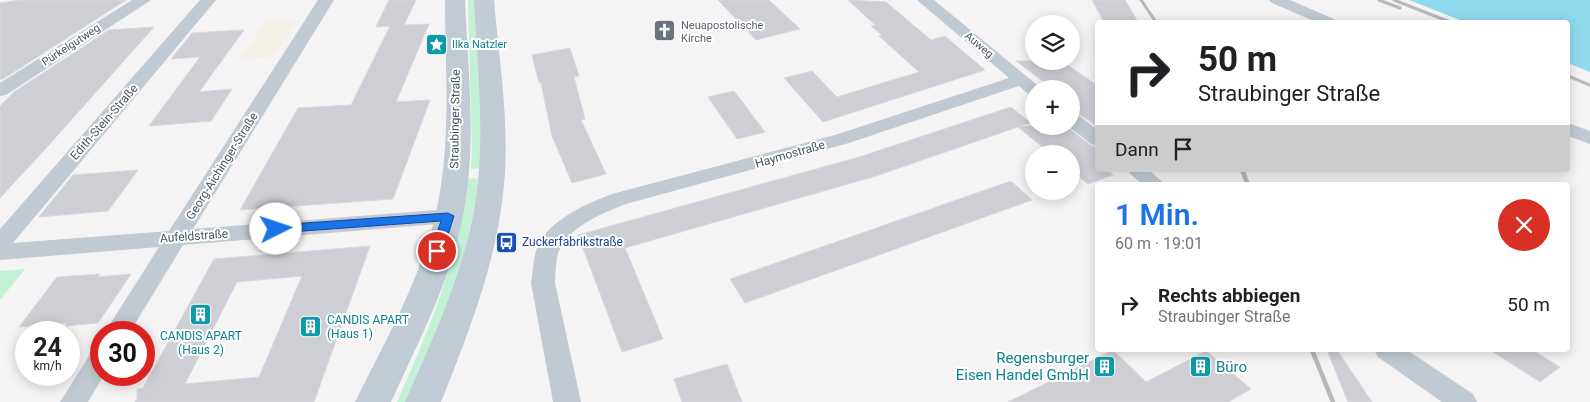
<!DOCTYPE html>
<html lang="de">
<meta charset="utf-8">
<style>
body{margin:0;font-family:Roboto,sans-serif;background:#f2f2f2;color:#202124;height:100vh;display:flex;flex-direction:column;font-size:19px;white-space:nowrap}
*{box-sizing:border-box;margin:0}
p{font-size:16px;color:#757577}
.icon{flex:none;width:28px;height:28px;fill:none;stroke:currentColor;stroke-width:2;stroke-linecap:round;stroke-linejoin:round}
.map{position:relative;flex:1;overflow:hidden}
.sheet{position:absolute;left:1095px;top:182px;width:475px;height:170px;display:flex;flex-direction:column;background:#fff;border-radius:5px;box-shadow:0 2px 12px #0003}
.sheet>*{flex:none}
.guide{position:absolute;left:1095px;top:20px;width:475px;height:152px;border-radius:5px;box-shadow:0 2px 12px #0003;background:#fff;color:#202124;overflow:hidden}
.controls{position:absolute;left:1025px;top:15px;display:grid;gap:10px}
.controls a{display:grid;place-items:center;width:55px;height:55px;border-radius:50%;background:#fff;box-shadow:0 2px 12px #0003;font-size:25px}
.speed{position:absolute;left:15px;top:321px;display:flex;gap:10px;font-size:25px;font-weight:700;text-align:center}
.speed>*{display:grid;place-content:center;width:65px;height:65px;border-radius:50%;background:#fff;box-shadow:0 2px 12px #0003;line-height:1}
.speed small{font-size:12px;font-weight:400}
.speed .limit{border:8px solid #d22;background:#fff;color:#111}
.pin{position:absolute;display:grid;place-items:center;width:42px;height:42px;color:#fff;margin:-21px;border:2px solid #fff;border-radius:50%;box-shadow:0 1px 5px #0007}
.me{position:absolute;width:55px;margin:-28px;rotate:86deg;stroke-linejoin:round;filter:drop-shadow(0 0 4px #0008)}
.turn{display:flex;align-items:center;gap:18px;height:105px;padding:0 20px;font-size:22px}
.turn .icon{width:65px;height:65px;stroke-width:2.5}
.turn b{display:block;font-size:35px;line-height:42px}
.then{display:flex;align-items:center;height:48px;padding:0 20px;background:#0003;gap:10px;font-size:19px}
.round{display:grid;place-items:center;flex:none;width:52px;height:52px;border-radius:26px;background:#f2f2f2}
.headline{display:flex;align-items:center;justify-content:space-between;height:85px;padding:0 20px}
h1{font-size:30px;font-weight:600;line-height:38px;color:#1a73e8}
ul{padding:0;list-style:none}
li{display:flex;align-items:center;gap:15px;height:75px;padding:0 20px}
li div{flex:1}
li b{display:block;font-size:19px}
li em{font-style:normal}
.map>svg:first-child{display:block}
.green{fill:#c3f1d5}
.sand{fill:#f5f0e5}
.water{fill:#90daee}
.building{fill:#cdcfd5;stroke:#d7d9de;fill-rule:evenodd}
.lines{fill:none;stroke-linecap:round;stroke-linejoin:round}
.minor{fill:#c1cad2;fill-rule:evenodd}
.secondary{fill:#c1cbd6;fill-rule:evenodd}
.rail-far1{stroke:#b5b8bd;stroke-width:3}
.rail{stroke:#b5b8bd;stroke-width:4.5}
.route{fill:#1a73e8;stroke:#114b97}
.labels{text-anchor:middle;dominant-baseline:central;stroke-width:4;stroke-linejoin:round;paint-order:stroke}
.far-worship-label{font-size:11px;fill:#5b616d;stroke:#fff;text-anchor:start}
.far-culture-label{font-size:11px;fill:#0d838f;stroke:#fff;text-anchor:start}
.far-street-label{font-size:11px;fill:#4a5661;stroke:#fff}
.street-label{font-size:12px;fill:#4a5661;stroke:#fff}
.transit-label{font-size:12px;fill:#164399;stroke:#fff;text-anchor:start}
.culture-label{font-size:12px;fill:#0d838f;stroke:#fff;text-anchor:start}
.near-culture-label{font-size:15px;fill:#0d838f;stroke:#fff;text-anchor:end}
</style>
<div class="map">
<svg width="1590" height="402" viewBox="0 0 1590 402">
<rect width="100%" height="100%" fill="#f5f3f3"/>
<!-- green -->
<path class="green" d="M 468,0 L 477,0 L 483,131 L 481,168 L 471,169 L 472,151 Z
M 481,178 L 458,281 L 412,402 L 397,402 C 429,330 459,258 468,179 Z
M 25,269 L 0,300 L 0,271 Z"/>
<!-- sand -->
<path class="sand" d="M 298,20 L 273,57 L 240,59 L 267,21 Z"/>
<!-- water -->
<path class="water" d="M 1409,0 L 1590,0 L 1590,72 L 1568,63 L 1568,22 L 1465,22 Z"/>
<!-- building -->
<path class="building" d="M 20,0 L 126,0 L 3,79 L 0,79 L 0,3 Z
M 389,0 L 416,0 L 404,25 L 429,24 L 396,102 L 430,100 L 393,199 L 240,210 L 298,108 L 351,105 L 390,26 L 376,27 Z
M 718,0 L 769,0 L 800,29 L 756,40 Z
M 848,0 L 886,2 L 931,40 L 945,36 L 985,70 L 823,122 L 784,78 L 812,71 L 837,97 L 919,72 L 879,36 L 882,35 L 871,26 L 875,25 Z
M 1092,0 L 1125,0 L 1138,22 L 1104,22 Z
M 154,27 L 48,146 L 0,198 L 0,106 L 14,92 L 109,30 Z
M 244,30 L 199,92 L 232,89 L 211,121 L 149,126 L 200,57 L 171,59 L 192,33 Z
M 570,48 L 579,76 L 574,77 L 585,119 L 581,120 L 606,174 L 572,183 L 552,136 L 541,83 L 539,83 L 532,55 Z
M 1016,61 L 1062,61 L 1098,86 L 1098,127 L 1079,114 L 1071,111 L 1071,89 L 1053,89 Z
M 734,91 L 765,132 L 737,139 L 708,97 Z
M 1011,107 L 1031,123 L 1020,126 L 1066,126 L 1090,145 L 1098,148 L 1098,170 L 1107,170 L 1113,175 L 1088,184 L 1071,170 L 1071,154 L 1051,154 L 1018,127 L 876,176 L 625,248 L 663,339 L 622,352 L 578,235 L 859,157 Z
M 138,170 L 108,211 L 39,217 L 73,175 Z
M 1011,181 L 1032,200 L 745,303 L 730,279 Z
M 370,246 L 314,402 L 135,402 L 137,398 L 137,389 L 143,388 L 214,259 ZM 302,276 L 259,377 L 185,384 L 237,282 Z
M 100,274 L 98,277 L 131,274 L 98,323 L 65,326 L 67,323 L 19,327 L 57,277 Z
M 1113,350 L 1146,382 L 1206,351 L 1251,389 L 1228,402 L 1008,402 Z
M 1327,350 L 1337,350 L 1372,402 L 1348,402 Z
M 1490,350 L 1532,350 L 1560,367 L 1540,382 Z
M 727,364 L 742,402 L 682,402 L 674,379 Z"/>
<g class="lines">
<!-- minor -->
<path class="minor" d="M 132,0 L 151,0 L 6,95 L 0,96 L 0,83 Z
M 200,0 L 216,0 L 13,243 L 169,231 L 318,0 L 334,0 L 193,229 L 449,209 L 457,211 L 460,216 L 457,221 L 449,223 L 183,245 L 130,332 L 105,332 L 159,247 L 0,260 L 0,229 Z
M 917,0 L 934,0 L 1042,89 L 1034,89 L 1034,95 L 1028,94 L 1019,86 L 849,143 L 626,204 C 603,213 572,225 560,249 C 555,258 556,272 555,283 L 581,402 L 553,402 L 531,283 C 533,271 533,259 537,248 C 548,220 586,204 612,194 L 835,135 L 1009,78 Z
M 1269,0 L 1290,0 L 1334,19 L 1336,22 L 1316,22 L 1272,3 Z
M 1071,113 L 1078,115 L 1098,130 L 1098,146 L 1091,144 L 1068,126 L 1071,126 Z
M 1568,123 L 1590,131 L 1590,144 L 1568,136 Z
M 1126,170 L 1149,170 L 1166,185 L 1143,185 Z
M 101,348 L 101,375 L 104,375 L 88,402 L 60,402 L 92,351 Z
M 1374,350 L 1407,350 L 1473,394 L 1477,402 L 1442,402 L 1378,357 Z"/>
<!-- secondary -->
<path class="secondary" d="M 445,0 L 465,0 C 468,71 477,145 463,215 C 451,281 418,342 391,402 L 355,402 C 385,342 419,282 435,217 C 452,146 445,72 445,0 Z
M 474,0 L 494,0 C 499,61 510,124 504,185 C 497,261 469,332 441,402 L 405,402 C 436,332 470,259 478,182 C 484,122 477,61 474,0 Z"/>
<!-- rail-far1 -->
<path class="rail-far1" d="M 1141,0 L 1156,22
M 1379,0 L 1400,8
M 1394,0 L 1450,22
M 1568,76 L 1590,85
M 1242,170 L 1243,173"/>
<!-- rail -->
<path class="rail" d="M 1243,172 L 1248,185
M 1312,350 L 1333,402"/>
</g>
<!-- route -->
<path class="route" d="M 448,213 L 454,216 L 443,251 L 437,255 L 431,251 L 441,221 L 276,233 L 270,229 L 276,225 Z"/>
<!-- icons -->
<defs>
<symbol id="church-square" viewBox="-11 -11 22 22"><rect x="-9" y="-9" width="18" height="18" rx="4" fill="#6b7280" stroke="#fff"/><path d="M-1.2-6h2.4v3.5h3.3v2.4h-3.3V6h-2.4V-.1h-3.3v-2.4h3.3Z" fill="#fff"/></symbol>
<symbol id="sight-square" viewBox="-11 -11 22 22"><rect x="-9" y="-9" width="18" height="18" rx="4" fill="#0f9aa8" stroke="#fff"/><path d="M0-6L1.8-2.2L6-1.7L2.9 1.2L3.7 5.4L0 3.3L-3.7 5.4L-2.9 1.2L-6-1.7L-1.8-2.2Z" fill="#fff"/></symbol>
<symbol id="bus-square" viewBox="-11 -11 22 22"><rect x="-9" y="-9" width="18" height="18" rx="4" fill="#1a4fb4" stroke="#fff"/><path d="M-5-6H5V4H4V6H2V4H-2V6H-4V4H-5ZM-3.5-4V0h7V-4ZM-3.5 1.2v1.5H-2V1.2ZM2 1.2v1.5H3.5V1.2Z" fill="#fff"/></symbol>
<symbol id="building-square" viewBox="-11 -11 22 22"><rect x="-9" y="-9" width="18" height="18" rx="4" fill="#0f9aa8" stroke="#fff"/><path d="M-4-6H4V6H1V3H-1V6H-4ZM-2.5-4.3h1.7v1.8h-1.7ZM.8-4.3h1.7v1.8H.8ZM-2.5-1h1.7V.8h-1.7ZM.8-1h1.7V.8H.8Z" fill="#fff"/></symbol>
</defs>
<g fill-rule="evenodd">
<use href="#church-square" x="652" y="18" width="25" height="25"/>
<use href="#sight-square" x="424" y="32" width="25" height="25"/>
<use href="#bus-square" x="494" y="230" width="25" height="25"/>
<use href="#building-square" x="188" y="302" width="25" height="25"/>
<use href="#building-square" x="298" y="314" width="25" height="25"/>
<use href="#building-square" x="1092" y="354" width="25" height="25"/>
<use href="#building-square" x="1188" y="354" width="25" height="25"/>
</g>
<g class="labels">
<!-- far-worship labels -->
<g class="far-worship-label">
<text x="681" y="25">Neuapostolische<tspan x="681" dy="13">Kirche</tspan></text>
</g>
<!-- far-culture labels -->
<g class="far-culture-label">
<text x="452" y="44">Ilka Natzler</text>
</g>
<!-- far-street labels -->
<g class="far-street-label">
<text transform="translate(71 45) rotate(-33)">Pürkelgutweg</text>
<text transform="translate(979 45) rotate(40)">Auweg</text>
</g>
<!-- street labels -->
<g class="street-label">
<text transform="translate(455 119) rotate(-89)">Straubinger Straße</text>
<text transform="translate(104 122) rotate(-49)">Edith-Stein-Straße</text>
<text transform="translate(790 154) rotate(-16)">Haymostraße</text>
<text transform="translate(222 166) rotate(-58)">Georg-Aichinger-Straße</text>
<text transform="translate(194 236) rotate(-4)">Aufeldstraße</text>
</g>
<!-- transit labels -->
<g class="transit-label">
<text x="522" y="242">Zuckerfabrikstraße</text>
</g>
<!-- culture labels -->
<g class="culture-label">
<text x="327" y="320">CANDIS APART<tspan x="327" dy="14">(Haus 1)</tspan></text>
<text x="201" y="336" text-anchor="middle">CANDIS APART<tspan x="201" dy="14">(Haus 2)</tspan></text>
</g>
<!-- near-culture labels -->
<g class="near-culture-label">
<text x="1089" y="358">Regensburger<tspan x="1089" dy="17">Eisen Handel GmbH</tspan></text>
<text x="1216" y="367" text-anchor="start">Büro</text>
</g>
</g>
</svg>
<div class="controls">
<a><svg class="icon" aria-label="layers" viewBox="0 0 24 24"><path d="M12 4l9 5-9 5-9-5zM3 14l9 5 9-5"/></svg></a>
<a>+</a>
<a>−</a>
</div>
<div class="speed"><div>24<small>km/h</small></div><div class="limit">30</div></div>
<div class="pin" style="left:437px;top:251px;background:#d93025"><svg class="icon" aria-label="arrive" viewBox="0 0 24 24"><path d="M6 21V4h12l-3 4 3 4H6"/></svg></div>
<svg class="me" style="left:276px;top:229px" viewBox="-20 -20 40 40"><circle r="19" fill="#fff"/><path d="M0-13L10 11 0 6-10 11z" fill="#1a73e8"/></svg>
<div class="guide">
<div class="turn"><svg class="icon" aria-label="right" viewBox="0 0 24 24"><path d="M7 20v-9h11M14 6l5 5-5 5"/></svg><div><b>50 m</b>Straubinger Straße</div></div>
<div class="then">Dann<svg class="icon" aria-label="arrive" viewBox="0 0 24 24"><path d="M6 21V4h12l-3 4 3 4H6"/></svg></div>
</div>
<section class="sheet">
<div class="headline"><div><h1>1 Min.</h1><p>60 m · 19:01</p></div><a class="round" style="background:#d93025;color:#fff"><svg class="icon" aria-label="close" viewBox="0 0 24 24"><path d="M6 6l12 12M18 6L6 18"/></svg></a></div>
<ul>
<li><svg class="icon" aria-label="right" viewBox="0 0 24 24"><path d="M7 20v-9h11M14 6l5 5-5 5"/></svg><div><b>Rechts abbiegen</b><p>Straubinger Straße</p></div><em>50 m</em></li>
</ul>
</section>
</div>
